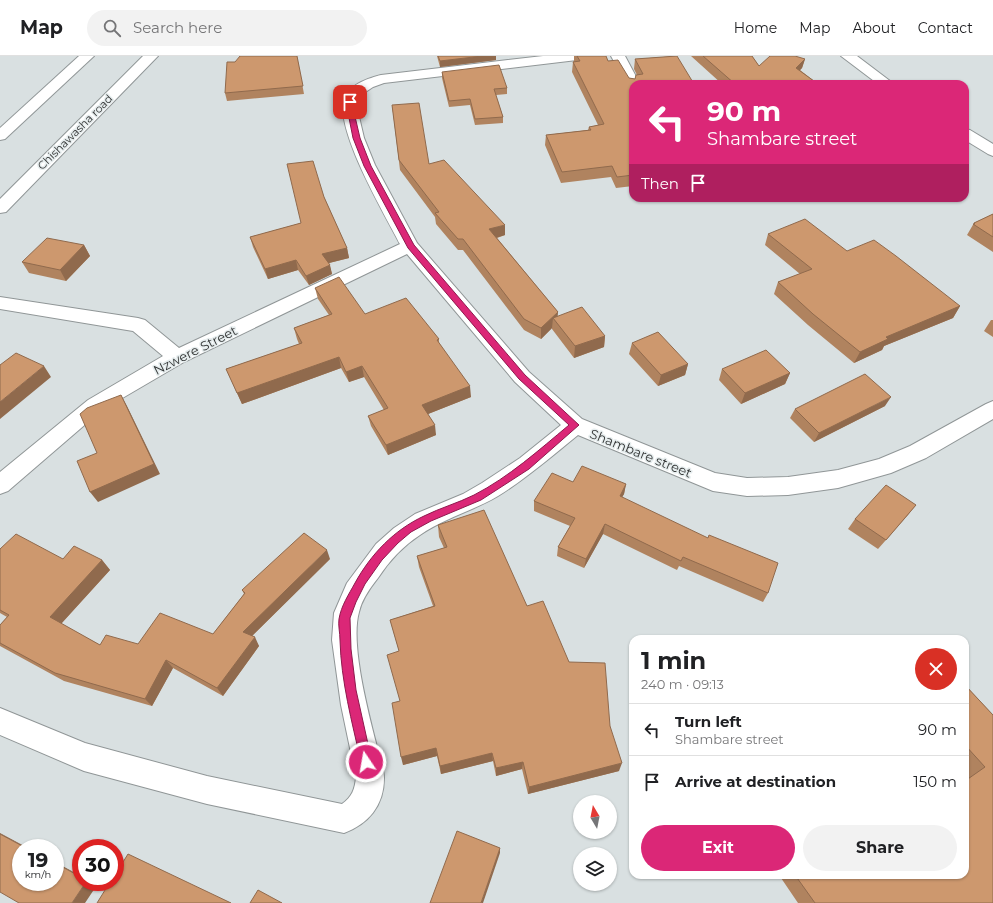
<!DOCTYPE html>
<meta charset="utf-8">
<style>
body{margin:0;font-family:Montserrat,sans-serif;background:#f2f2f2;color:#202124;height:100vh;display:flex;flex-direction:column;font-size:15px;white-space:nowrap}
*{box-sizing:border-box;margin:0}
p{font-size:13px;color:#757577}
.icon{flex:none;width:22px;height:22px;fill:none;stroke:currentColor;stroke-width:2;stroke-linecap:round;stroke-linejoin:round}
.map{position:relative;flex:1;overflow:hidden}
.details{position:absolute;left:629px;top:579px;width:340px;height:244px;display:flex;flex-direction:column;background:#fff;border-radius:12px;box-shadow:0 1px 3px #0004}
.details>*{flex:none}
.banner{position:absolute;left:629px;top:24px;width:340px;height:122px;border-radius:12px;box-shadow:0 1px 3px #0004;background:#db2777;color:#fff;overflow:hidden}
.needle{width:26px;rotate:350deg}
.fabs{position:absolute;left:573px;top:739px;display:grid;gap:8px}
.fabs a{display:grid;place-items:center;width:44px;height:44px;border-radius:50%;background:#fff;box-shadow:0 1px 3px #0004;font-size:20px}
.speed{position:absolute;left:12px;top:783px;display:flex;gap:8px;font-size:20px;font-weight:700;text-align:center}
.speed>*{display:grid;place-content:center;width:52px;height:52px;border-radius:50%;background:#fff;box-shadow:0 1px 3px #0004;line-height:1}
.speed small{font-size:10px;font-weight:400}
.speed .limit{border:6px solid #d22;background:#fff;color:#111}
.pin{position:absolute;display:grid;place-items:center;width:34px;height:34px;color:#fff;margin:-17px;border-radius:8px;box-shadow:0 2px 6px #0006}
.me{position:absolute;width:44px;margin:-22px;rotate:348deg;stroke-linejoin:round;filter:drop-shadow(0 0 3px #0008)}
.turn{display:flex;align-items:center;gap:14px;height:84px;padding:0 12px;font-size:18px}
.turn .icon{width:52px;height:52px;stroke-width:2.5}
.turn b{display:block;font-size:28px;line-height:34px}
.then{display:flex;align-items:center;height:38px;padding:0 12px;background:#0003;gap:8px;font-size:15px}
.round{display:grid;place-items:center;flex:none;width:42px;height:42px;border-radius:21px;background:#f2f2f2}
.summary{display:flex;align-items:center;justify-content:space-between;height:68px;padding:0 12px}
h1{font-size:24px;font-weight:700;line-height:30px}
.primary-button{display:flex;gap:8px;margin-top:auto;padding:8px 12px}
.primary-button a{flex:1;height:46px;border-radius:24px;background:#db2777;color:#fff;font-size:16px;font-weight:700;line-height:46px;text-align:center}
.primary-button a+a{background:#f2f2f2;color:#202124}
ul{padding:0;list-style:none}
li{display:flex;align-items:center;gap:12px;height:52px;padding:0 12px;border-top:1px solid #e0e0e0}
li div{flex:1}
li b{display:block;font-size:15px}
li em{font-style:normal}
header{display:flex;align-items:center;gap:24px;box-sizing:border-box;height:56px;padding:0 20px;background:#fff;border-bottom:1px solid #e0e0e0}
header strong{font-size:19px}
nav{display:flex;gap:22px;margin-inline-start:auto;font-size:14px}
.search{width:280px;height:36px;background:#f2f2f2;display:flex;align-items:center;gap:10px;box-sizing:border-box;padding:0 14px;border-radius:22px;color:#757577;font-size:15px}
.map>svg:first-child{display:block}
.lines{fill:none;stroke-linecap:round;stroke-linejoin:round}
.minor-casing{stroke:#909697;stroke-width:2}
.tertiary-casing{stroke:#909697;stroke-width:2}
.minor{fill:#fff;fill-rule:evenodd}
.tertiary{fill:#fff;fill-rule:evenodd}
.wall{fill:#b0835f}
.shaded-wall{fill:#906a4d}
.building{fill:#cd986e;stroke:#906a4d}
.route{fill:#db2777;stroke:#8e194d}
.labels{text-anchor:middle;dominant-baseline:central;stroke-width:3;stroke-linejoin:round;paint-order:stroke}
.far-street-label{font-size:11px;fill:#323434;stroke:#e6edee}
.street-label{font-size:13px;fill:#323434;stroke:#e6edee}
</style>
<header>
<strong>Map</strong>
<div class="search"><svg class="icon" aria-label="search" viewBox="0 0 24 24"><circle cx="10" cy="10" r="6"/><path d="M15 15l6 6"/></svg>Search here</div>
<nav><a>Home</a><a>Map</a><a>About</a><a>Contact</a></nav>
</header>
<div class="map">
<svg width="993" height="847" viewBox="0 0 993 847">
<rect width="100%" height="100%" fill="#d9e0e1"/>
<g class="lines">
<defs>
<path id="minor" d="M 143,0 L 158,0 L 6,156 L 0,157 L 0,143 Z
M 543,0 L 584,0 L 582,3 L 577,4 L 384,27 L 373,31 L 361,39 L 357,52 L 364,82 L 375,109 L 417,187 L 529,316 L 582,363 L 715,417 L 747,422 L 788,421 L 838,414 L 879,403 L 910,390 L 986,348 L 993,345 L 993,363 L 926,402 L 891,417 L 838,432 L 788,439 L 747,440 L 713,435 L 578,379 C 552,400 527,422 498,440 C 473,455 444,462 420,479 C 403,490 389,505 378,522 C 370,532 362,543 359,556 C 350,587 368,655 376,687 C 378,698 384,711 384,722 C 384,750 368,768 344,777 L 207,748 L 84,715 L 0,679 L 0,652 L 85,687 L 207,720 L 342,748 C 352,741 355,733 356,721 L 341,649 L 332,584 L 334,557 L 347,527 L 376,488 L 394,472 L 415,458 L 463,438 L 482,427 L 520,402 L 561,369 L 515,326 L 407,198 L 184,306 L 102,354 L 8,435 L 0,438 L 0,416 L 88,344 L 163,300 L 133,275 L 0,253 L 0,241 L 138,262 L 145,264 L 179,292 L 400,188 C 386,160 332,70 345,41 C 351,28 369,22 381,19 Z
M 611,0 L 625,0 L 640,28 L 633,28 L 633,32 L 628,31 Z
M 841,0 L 857,0 L 894,28 L 878,28 Z
M 965,73 L 970,74 L 993,88 L 993,100 L 988,98 L 965,84 Z"/>
<path id="tertiary" d="M 79,0 L 94,0 L 5,83 L 0,84 L 0,72 Z"/>
</defs>
<!-- minor casing -->
<use href="#minor" class="minor-casing"/>
<!-- tertiary casing -->
<use href="#tertiary" class="tertiary-casing"/>
<!-- minor -->
<use href="#minor" class="minor"/>
<!-- tertiary -->
<use href="#tertiary" class="tertiary"/>
</g>
<!-- wall -->
<path class="wall" d="M 297,0 L 304,38 L 227,45 L 225,37 L 235,6 Z
M 437,0 L 496,0 L 496,4 L 440,11 Z
M 574,0 L 606,0 L 608,5 L 629,22 L 635,23 L 637,19 L 634,13 L 635,3 L 677,0 L 633,28 L 633,130 L 616,132 L 611,121 L 561,127 L 545,89 L 546,79 L 588,74 L 589,71 L 598,69 L 572,16 L 573,6 L 574,5 Z
M 691,0 L 752,0 L 759,10 L 805,3 L 802,12 L 800,14 L 818,28 L 722,28 Z
M 442,16 L 507,32 L 507,38 L 496,39 L 503,61 L 503,67 L 475,69 L 470,49 L 449,51 L 442,22 Z
M 392,49 L 429,108 L 505,179 L 497,182 L 558,256 L 557,260 L 605,280 L 604,291 L 574,302 L 552,273 L 552,272 L 541,283 L 524,274 L 463,194 L 458,194 L 436,168 L 435,161 L 400,114 Z
M 324,141 L 347,192 L 349,202 L 329,207 L 332,218 L 309,229 L 298,214 L 268,223 L 253,191 L 250,181 L 301,167 Z
M 993,158 L 993,196 L 967,179 L 974,167 Z
M 768,178 L 847,195 L 960,250 L 953,262 L 884,290 L 882,294 L 854,307 L 808,269 L 774,238 L 778,226 L 800,218 L 765,189 Z
M 84,189 L 90,200 L 66,225 L 29,217 L 22,206 Z
M 315,232 L 365,258 L 439,283 L 439,287 L 471,341 L 428,358 L 436,379 L 388,399 L 371,370 L 368,360 L 384,354 L 364,321 L 349,326 L 341,312 L 242,348 L 226,313 L 299,288 L 297,283 L 294,272 L 329,259 L 318,243 Z
M 991,264 L 993,264 L 993,281 L 984,275 Z
M 632,287 L 688,308 L 685,319 L 658,330 L 629,298 Z
M 722,313 L 790,317 L 785,328 L 741,348 L 719,324 Z
M 885,350 L 814,386 L 790,362 L 795,353 Z
M 573,426 L 626,428 L 624,438 L 622,441 L 768,537 L 763,546 L 679,510 L 677,514 L 603,478 L 584,512 L 557,500 L 558,491 L 570,470 L 534,455 L 534,445 Z
M 916,449 L 908,459 L 878,493 L 848,473 L 855,463 Z
M 438,469 L 527,550 L 569,606 L 610,670 L 619,715 L 528,738 L 522,713 L 496,720 L 493,705 L 441,718 L 437,700 L 403,709 L 399,595 L 390,564 L 433,550 L 419,511 L 417,500 L 444,492 L 439,481 Z
M 0,493 L 63,503 L 102,504 L 110,514 L 61,568 L 100,589 L 138,588 L 213,578 L 244,538 L 242,534 L 330,503 L 252,580 L 259,590 L 223,640 L 173,612 L 152,650 L 64,625 L 0,590 L 0,569 L 7,561 L 0,557 Z
M 965,629 L 993,659 L 993,847 L 798,847 L 779,819 L 965,819 L 965,723 L 967,721 L 965,719 Z"/>
<!-- shaded-wall -->
<path class="shaded-wall" d="M 482,0 L 496,0 L 496,4 L 440,11 L 440,5 Z
M 805,3 L 802,12 L 793,21 L 796,12 Z
M 505,169 L 505,179 L 489,184 L 489,173 Z
M 84,189 L 90,200 L 66,225 L 60,214 Z
M 347,192 L 349,202 L 325,208 L 322,198 Z
M 296,204 L 298,214 L 268,223 L 265,213 Z
M 330,209 L 332,218 L 309,229 L 306,220 Z
M 960,250 L 953,262 L 884,290 L 882,294 L 854,307 L 860,296 L 886,281 Z
M 558,256 L 557,267 L 553,262 L 552,272 L 541,283 L 541,272 Z
M 605,280 L 604,291 L 574,302 L 575,290 Z
M 339,301 L 341,312 L 242,348 L 237,337 Z
M 688,308 L 685,319 L 658,330 L 661,319 Z
M 44,310 L 51,321 L 0,363 L 0,346 Z
M 362,310 L 364,321 L 349,326 L 346,316 Z
M 790,317 L 785,328 L 741,348 L 745,337 Z
M 470,330 L 471,341 L 423,360 L 422,349 Z
M 121,339 L 127,350 L 160,418 L 98,446 L 90,436 Z
M 891,341 L 885,350 L 814,386 L 819,377 Z
M 435,369 L 436,379 L 388,399 L 386,389 Z
M 626,428 L 624,438 L 617,450 L 620,440 Z
M 605,468 L 603,478 L 584,512 L 586,503 Z
M 327,494 L 330,503 L 248,584 L 243,576 Z
M 102,504 L 110,514 L 59,570 L 50,561 Z
M 255,581 L 259,590 L 223,640 L 217,632 Z
M 166,604 L 173,612 L 152,650 L 145,643 Z
M 436,692 L 437,700 L 403,709 L 401,701 Z
M 492,697 L 493,705 L 441,718 L 440,710 Z
M 523,706 L 522,713 L 496,720 L 496,712 Z
M 622,707 L 619,715 L 528,738 L 529,731 Z
M 0,777 L 28,792 L 26,792 L 0,778 Z
M 500,792 L 500,797 L 483,847 L 481,847 Z
M 55,806 L 81,820 L 81,821 L 55,807 Z
M 86,826 L 92,826 L 97,829 L 85,847 L 72,847 Z"/>
<!-- building -->
<path class="building" d="M 240,0 L 297,0 L 303,30 L 225,37 L 227,6 L 235,6 Z
M 438,0 L 482,0 L 440,5 Z
M 577,0 L 606,0 L 608,5 L 618,4 L 629,22 L 635,23 L 636,19 L 643,18 L 635,3 L 677,0 L 694,28 L 633,28 L 633,119 L 617,121 L 612,110 L 562,116 L 546,79 L 591,74 L 589,71 L 604,68 L 573,6 L 580,5 Z
M 703,0 L 752,0 L 759,10 L 770,0 L 795,0 L 805,3 L 796,12 L 818,28 L 735,28 Z
M 499,9 L 507,32 L 494,33 L 503,61 L 475,63 L 470,43 L 449,45 L 442,16 Z
M 419,47 L 429,108 L 444,104 L 505,169 L 489,173 L 558,256 L 541,272 L 524,263 L 463,183 L 458,183 L 435,157 L 439,156 L 399,104 L 392,49 Z
M 313,105 L 324,141 L 347,192 L 322,198 L 330,209 L 306,220 L 296,204 L 265,213 L 250,181 L 301,167 L 287,108 Z
M 993,158 L 993,181 L 973,168 L 975,168 L 974,167 Z
M 805,163 L 847,195 L 874,184 L 896,200 L 960,250 L 886,281 L 888,283 L 860,296 L 813,258 L 778,226 L 812,213 L 768,178 Z
M 47,182 L 84,189 L 60,214 L 22,206 Z
M 339,221 L 365,258 L 406,242 L 439,283 L 437,284 L 470,330 L 422,349 L 435,369 L 386,389 L 368,360 L 388,352 L 362,310 L 346,316 L 339,301 L 237,337 L 226,313 L 302,287 L 294,272 L 332,258 L 315,232 Z
M 582,251 L 605,280 L 575,290 L 553,262 Z
M 658,276 L 688,308 L 661,319 L 632,287 Z
M 766,294 L 790,317 L 745,337 L 722,313 Z
M 16,297 L 44,310 L 0,346 L 0,309 Z
M 865,318 L 891,341 L 819,377 L 795,353 Z
M 121,339 L 154,408 L 90,436 L 77,405 L 97,397 L 80,358 L 87,352 Z
M 582,410 L 626,428 L 620,440 L 708,482 L 709,479 L 778,507 L 768,537 L 683,501 L 681,505 L 605,468 L 586,503 L 558,491 L 575,462 L 534,445 L 552,417 L 573,426 Z
M 886,429 L 916,449 L 886,484 L 855,463 Z
M 484,454 L 527,550 L 543,545 L 569,606 L 605,607 L 610,670 L 622,707 L 529,731 L 523,706 L 496,712 L 492,697 L 440,710 L 436,692 L 401,701 L 392,647 L 400,645 L 387,599 L 399,595 L 390,564 L 435,550 L 417,500 L 447,491 L 438,469 Z
M 304,477 L 327,494 L 243,576 L 255,581 L 217,632 L 166,604 L 145,643 L 55,617 L 0,587 L 0,569 L 9,559 L 0,554 L 0,493 L 16,478 L 63,503 L 74,490 L 102,504 L 50,561 L 100,589 L 106,579 L 138,588 L 160,557 L 213,578 L 245,537 L 242,534 Z
M 965,629 L 993,659 L 993,847 L 815,847 L 795,819 L 965,819 L 965,725 L 985,711 L 965,689 Z
M 457,775 L 500,792 L 481,847 L 430,847 Z
M 0,778 L 26,792 L 21,792 L 21,826 L 55,826 L 55,807 L 81,821 L 81,826 L 86,826 L 72,847 L 19,847 L 0,836 Z
M 128,798 L 231,847 L 97,847 L 110,826 L 115,826 L 115,819 Z
M 258,834 L 282,847 L 250,847 Z"/>
<!-- route -->
<path class="route" d="M 350,44 L 353,46 L 353,52 L 360,82 L 371,110 L 414,189 L 525,319 L 579,369 L 529,413 L 481,444 L 431,465 L 411,476 L 398,487 L 382,504 L 365,528 L 356,546 L 350,562 L 351,593 L 356,634 L 372,706 L 370,710 L 366,712 L 362,710 L 361,706 C 352,666 341,625 340,584 C 340,577 338,569 339,563 C 341,550 349,538 355,527 C 371,498 394,474 424,460 C 440,452 458,447 474,439 C 509,421 539,394 569,369 L 519,323 L 408,192 L 364,110 L 353,82 L 347,52 L 347,46 Z"/>
<g class="labels">
<!-- far-street labels -->
<g class="far-street-label">
<text transform="translate(75 76) rotate(-45)">Chishawasha road</text>
</g>
<!-- street labels -->
<g class="street-label">
<text transform="translate(195 294) rotate(-27)">Nzwere Street</text>
<text transform="translate(641 397) rotate(22)">Shambare street</text>
</g>
</g>
</svg>
<div class="fabs">
<a><svg class="needle" viewBox="-14 -14 28 28"><path d="M0-13l5 13h-10z" fill="#e53935"/><path d="M0 13l5-13h-10z" fill="#757577"/></svg></a>
<a><svg class="icon" aria-label="layers" viewBox="0 0 24 24"><path d="M12 4l9 5-9 5-9-5zM3 14l9 5 9-5"/></svg></a>
</div>
<div class="speed"><div>19<small>km/h</small></div><div class="limit">30</div></div>
<div class="pin" style="left:350px;top:46px;background:#d93025"><svg class="icon" aria-label="arrive" viewBox="0 0 24 24"><path d="M6 21V4h12l-3 4 3 4H6"/></svg></div>
<svg class="me" style="left:366px;top:706px" viewBox="-20 -20 40 40"><circle r="17" fill="#db2777" stroke="#fff" stroke-width="3"/><path d="M0-11L8 9 0 5-8 9z" fill="#fff"/></svg>
<div class="banner">
<div class="turn"><svg class="icon" aria-label="left" viewBox="0 0 24 24"><path d="M17 20v-9H6M10 6l-5 5 5 5"/></svg><div><b>90 m</b>Shambare street</div></div>
<div class="then">Then<svg class="icon" aria-label="arrive" viewBox="0 0 24 24"><path d="M6 21V4h12l-3 4 3 4H6"/></svg></div>
</div>
<section class="details">
<div class="summary"><div><h1>1 min</h1><p>240 m · 09:13</p></div><a class="round" style="background:#d93025;color:#fff"><svg class="icon" aria-label="close" viewBox="0 0 24 24"><path d="M6 6l12 12M18 6L6 18"/></svg></a></div>
<ul>
<li><svg class="icon" aria-label="left" viewBox="0 0 24 24"><path d="M17 20v-9H6M10 6l-5 5 5 5"/></svg><div><b>Turn left</b><p>Shambare street</p></div><em>90 m</em></li>
<li><svg class="icon" aria-label="arrive" viewBox="0 0 24 24"><path d="M6 21V4h12l-3 4 3 4H6"/></svg><div><b>Arrive at destination</b></div><em>150 m</em></li>
</ul>
<div class="primary-button"><a>Exit</a><a>Share</a></div>
</section>
</div>
